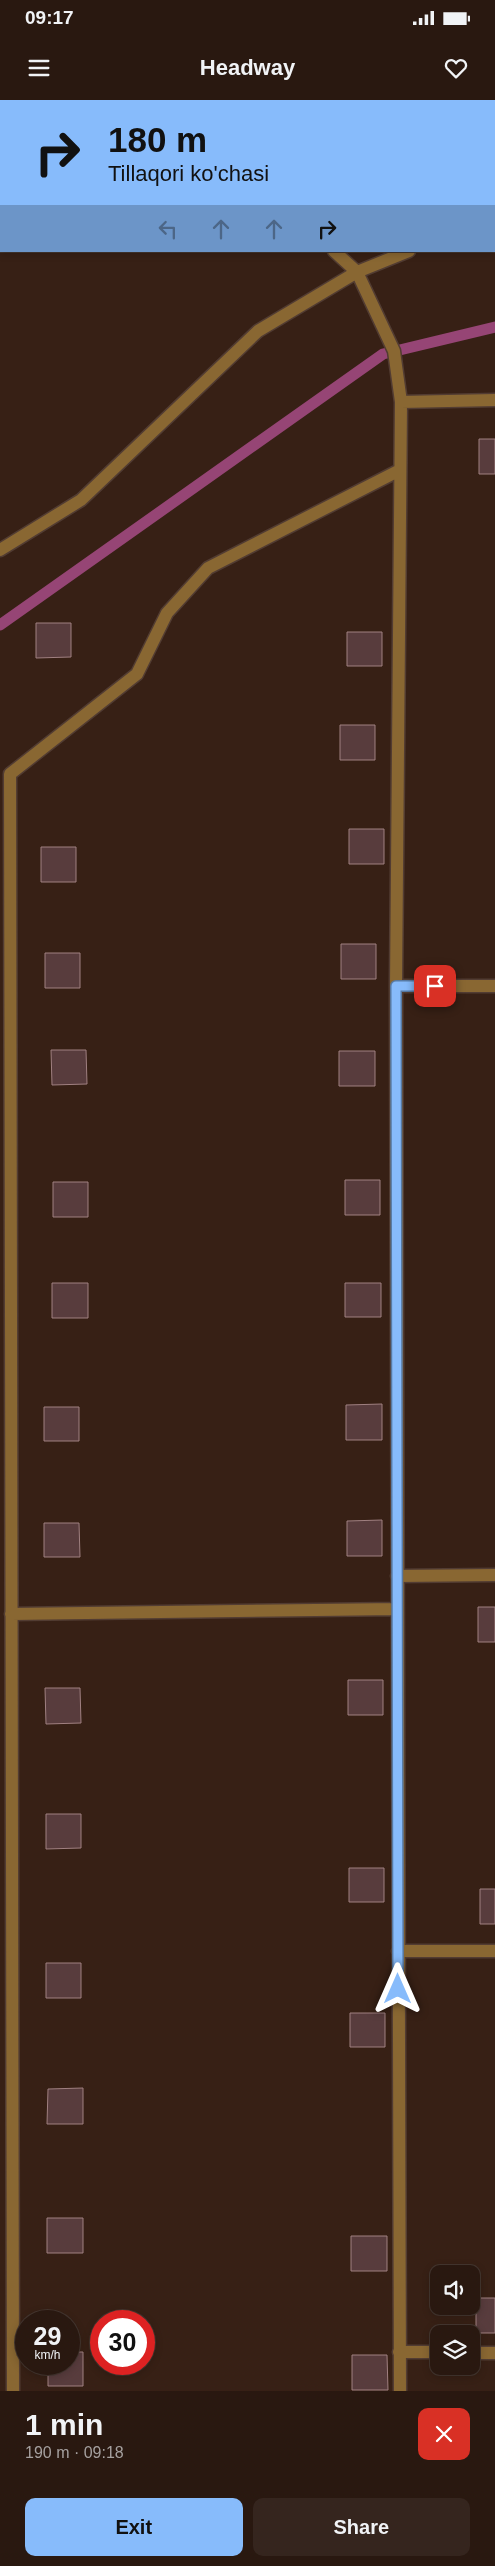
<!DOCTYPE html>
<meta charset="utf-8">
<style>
body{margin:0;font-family:Arial,sans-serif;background:#35251e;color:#f1f3f6;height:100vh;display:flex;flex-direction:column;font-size:19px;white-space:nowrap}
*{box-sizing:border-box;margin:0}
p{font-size:16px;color:#a5a09f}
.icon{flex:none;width:28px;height:28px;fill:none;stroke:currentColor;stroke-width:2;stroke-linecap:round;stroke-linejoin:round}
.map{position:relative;height:2291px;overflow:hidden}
.panel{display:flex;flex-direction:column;background:#291810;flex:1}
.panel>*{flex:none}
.top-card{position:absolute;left:0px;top:0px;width:495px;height:152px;box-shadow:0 2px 8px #0003,0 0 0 1px #453730;background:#87bbfb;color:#111;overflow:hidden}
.buttons{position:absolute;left:430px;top:2165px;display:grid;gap:10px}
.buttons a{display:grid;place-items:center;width:50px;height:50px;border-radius:10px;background:#291810;box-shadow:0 2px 8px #0003,0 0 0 1px #453730;font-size:25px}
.speed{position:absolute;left:15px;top:2210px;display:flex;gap:10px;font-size:25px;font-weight:700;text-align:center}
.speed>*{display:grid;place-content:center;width:65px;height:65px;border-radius:50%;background:#291810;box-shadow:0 2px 8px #0003,0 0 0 1px #453730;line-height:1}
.speed small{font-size:12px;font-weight:400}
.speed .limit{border:8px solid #d22;background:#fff;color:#111}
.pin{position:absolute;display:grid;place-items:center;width:42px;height:42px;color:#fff;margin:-21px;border-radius:10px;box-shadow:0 2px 8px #0006}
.me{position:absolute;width:55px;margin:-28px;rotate:0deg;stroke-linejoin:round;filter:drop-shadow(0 0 4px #0008)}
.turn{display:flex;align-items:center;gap:18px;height:105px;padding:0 25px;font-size:22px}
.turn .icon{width:65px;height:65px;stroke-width:2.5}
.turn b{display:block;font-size:35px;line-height:42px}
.lanes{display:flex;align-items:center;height:48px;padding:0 25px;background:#0003;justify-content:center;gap:25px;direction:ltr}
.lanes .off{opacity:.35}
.round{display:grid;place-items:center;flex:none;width:52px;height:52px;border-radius:10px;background:#35251e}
.overview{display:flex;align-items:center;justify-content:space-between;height:85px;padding:0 25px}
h1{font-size:30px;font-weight:800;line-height:38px}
.cta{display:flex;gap:10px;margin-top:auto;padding:10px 25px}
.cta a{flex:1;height:58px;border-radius:10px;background:#87bbfb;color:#111;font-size:20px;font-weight:800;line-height:58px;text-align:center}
.cta a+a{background:#35251e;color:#f1f3f6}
.status{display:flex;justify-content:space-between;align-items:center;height:35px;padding:0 25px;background:#291810;direction:ltr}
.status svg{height:14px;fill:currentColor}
header{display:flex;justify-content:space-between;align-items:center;height:65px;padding:0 25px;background:#291810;font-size:22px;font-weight:800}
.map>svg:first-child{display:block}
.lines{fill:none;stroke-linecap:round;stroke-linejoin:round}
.stream{stroke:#964575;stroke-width:11}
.building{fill:#583c3d;stroke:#a08081}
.minor-casing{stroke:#523c32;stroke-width:15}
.minor{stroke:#896732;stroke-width:12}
.route-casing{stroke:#587aa3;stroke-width:12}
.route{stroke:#87bbfb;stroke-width:9}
</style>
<div class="status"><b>09:17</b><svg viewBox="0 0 49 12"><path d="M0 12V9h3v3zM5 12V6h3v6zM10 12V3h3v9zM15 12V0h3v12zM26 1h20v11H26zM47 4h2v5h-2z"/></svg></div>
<header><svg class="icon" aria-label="menu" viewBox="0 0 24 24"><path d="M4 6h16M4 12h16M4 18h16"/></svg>Headway<svg class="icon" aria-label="heart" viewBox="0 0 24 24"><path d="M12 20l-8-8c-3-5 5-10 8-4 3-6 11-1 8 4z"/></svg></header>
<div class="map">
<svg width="495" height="2291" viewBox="0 0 495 2291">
<rect width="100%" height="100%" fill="#372015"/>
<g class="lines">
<!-- stream -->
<path class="stream" d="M 0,525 L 383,254 L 495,227"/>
</g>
<!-- building -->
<path class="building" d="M 479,339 L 495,339 L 495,374 L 479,374 Z
M 36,523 L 71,523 L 71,557 L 36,558 Z
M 347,532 L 382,532 L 382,566 L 347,566 Z
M 340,625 L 375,625 L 375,660 L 340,660 Z
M 349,729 L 384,729 L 384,764 L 349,764 Z
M 41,747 L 76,747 L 76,782 L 41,782 Z
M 341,844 L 376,844 L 376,879 L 341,879 Z
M 45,853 L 80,853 L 80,888 L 45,888 Z
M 51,950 L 86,950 L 87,984 L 52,985 Z
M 339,951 L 375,951 L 375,986 L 339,986 Z
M 345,1080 L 380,1080 L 380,1115 L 345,1115 Z
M 53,1082 L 88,1082 L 88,1117 L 53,1117 Z
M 52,1183 L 88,1183 L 88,1218 L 52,1218 Z
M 345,1183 L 381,1183 L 381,1217 L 345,1217 Z
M 382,1304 L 382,1340 L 346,1340 L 346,1305 Z
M 44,1307 L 79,1307 L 79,1341 L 44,1341 Z
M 382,1420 L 382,1456 L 347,1456 L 347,1421 Z
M 44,1423 L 79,1423 L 80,1457 L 44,1457 Z
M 478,1507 L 495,1507 L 495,1542 L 478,1542 Z
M 348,1580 L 383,1580 L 383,1615 L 348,1615 Z
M 45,1588 L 80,1588 L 81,1623 L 46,1624 Z
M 46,1714 L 81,1714 L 81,1748 L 46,1749 Z
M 349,1768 L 384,1768 L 384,1802 L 349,1802 Z
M 480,1789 L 495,1789 L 495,1824 L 480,1824 Z
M 46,1863 L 81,1863 L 81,1898 L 46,1898 Z
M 350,1913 L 385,1913 L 385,1947 L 350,1947 Z
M 83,1988 L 83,2024 L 47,2024 L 48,1989 Z
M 47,2118 L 83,2118 L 83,2153 L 47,2153 Z
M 351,2136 L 387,2136 L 387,2171 L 351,2171 Z
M 476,2198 L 495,2198 L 495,2233 L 476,2233 Z
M 69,2252 L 83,2252 L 83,2286 L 48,2286 L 48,2264 L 69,2264 Z
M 352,2255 L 387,2255 L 388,2290 L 352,2290 Z"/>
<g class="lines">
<defs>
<path id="minor" d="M 0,32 L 1,32
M 494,134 L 495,134
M 334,151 L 357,172 L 394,251 L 401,302 L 396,886 L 400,2291
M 401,302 L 495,300
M 0,450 L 81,400 L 258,231 L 357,172 L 409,151
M 396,886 L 495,886
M 397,1476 L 495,1475
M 11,1514 L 397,1509
M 398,1851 L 495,1851
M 399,2252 L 439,2252
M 471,2253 L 495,2253
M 13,2291 L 10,674 L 137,574 L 167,513 L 208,468 L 400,370"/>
</defs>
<!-- minor casing -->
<use href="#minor" class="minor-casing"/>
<!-- minor -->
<use href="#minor" class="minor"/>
</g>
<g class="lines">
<defs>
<path id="route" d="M 398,1889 L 396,886 L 435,886"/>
</defs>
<!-- route casing -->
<use href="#route" class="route-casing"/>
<!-- route -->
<use href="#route" class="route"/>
</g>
</svg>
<div class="buttons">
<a><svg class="icon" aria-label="sound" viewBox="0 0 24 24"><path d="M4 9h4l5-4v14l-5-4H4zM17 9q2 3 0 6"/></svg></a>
<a><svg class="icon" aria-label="layers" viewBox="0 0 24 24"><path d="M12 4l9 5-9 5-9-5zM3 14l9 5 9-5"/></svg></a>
</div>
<div class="speed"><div>29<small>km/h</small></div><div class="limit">30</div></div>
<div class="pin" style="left:435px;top:886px;background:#d93025"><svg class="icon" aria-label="arrive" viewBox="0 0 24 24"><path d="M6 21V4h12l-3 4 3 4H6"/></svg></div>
<svg class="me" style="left:398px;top:1889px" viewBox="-20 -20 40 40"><path d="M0-17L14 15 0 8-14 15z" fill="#87bbfb" stroke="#fff" stroke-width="4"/></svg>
<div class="top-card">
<div class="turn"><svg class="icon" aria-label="right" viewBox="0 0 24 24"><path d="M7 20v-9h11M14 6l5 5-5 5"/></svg><div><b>180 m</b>Tillaqori ko'chasi</div></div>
<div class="lanes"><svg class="icon off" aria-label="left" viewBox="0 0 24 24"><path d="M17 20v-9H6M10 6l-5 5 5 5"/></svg><svg class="icon off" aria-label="ahead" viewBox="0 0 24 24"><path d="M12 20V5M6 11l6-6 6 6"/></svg><svg class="icon off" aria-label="ahead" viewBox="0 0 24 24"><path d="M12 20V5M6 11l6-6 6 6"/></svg><svg class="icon" aria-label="right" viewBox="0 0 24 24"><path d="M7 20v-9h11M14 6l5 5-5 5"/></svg></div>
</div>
</div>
<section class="panel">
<div class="overview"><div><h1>1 min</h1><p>190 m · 09:18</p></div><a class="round" style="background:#d93025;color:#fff"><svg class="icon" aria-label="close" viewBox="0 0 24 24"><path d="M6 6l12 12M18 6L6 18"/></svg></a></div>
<div class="cta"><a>Exit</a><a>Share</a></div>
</section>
